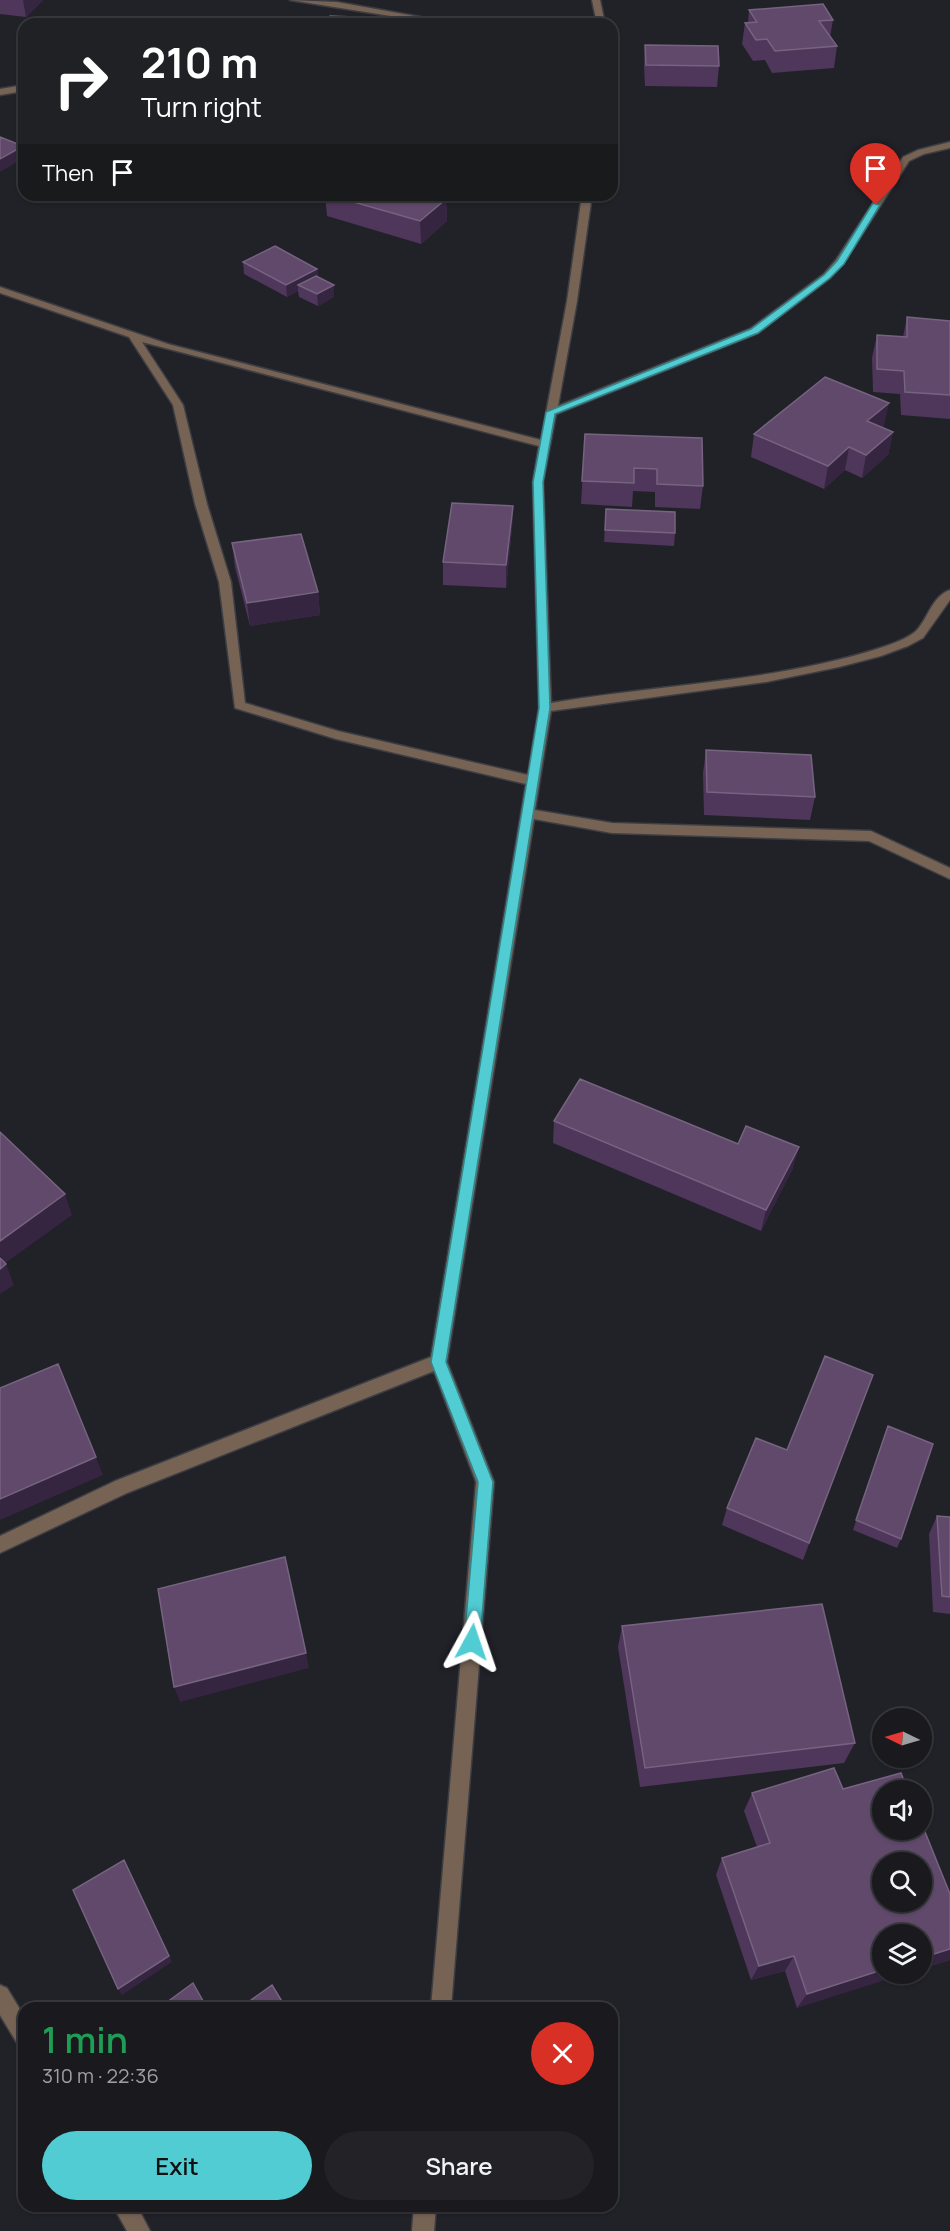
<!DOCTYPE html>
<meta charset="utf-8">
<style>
body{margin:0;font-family:Manrope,sans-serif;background:#222227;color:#f1f3f6;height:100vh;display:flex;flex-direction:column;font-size:22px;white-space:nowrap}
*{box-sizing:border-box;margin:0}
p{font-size:20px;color:#9fa0a4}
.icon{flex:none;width:33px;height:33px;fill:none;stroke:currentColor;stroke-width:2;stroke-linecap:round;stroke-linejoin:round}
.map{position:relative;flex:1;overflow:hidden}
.sheet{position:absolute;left:18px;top:2002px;width:600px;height:210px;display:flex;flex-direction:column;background:#19191e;border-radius:18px;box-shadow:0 2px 4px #0004,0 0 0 2px #37383c}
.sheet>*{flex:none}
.banner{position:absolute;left:18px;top:18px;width:600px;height:183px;border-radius:18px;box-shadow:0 2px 4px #0004,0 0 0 2px #37383c;background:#202124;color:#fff;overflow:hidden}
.needle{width:39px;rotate:275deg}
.buttons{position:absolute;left:872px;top:1708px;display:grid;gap:12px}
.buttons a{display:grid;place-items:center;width:60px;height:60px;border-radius:50%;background:#19191e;box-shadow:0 2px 4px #0004,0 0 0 2px #37383c;font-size:30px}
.pin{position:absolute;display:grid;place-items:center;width:51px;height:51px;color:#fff;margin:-62px -26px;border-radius:50% 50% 50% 0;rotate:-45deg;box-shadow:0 0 6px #0007}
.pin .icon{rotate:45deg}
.me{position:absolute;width:66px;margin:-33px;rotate:5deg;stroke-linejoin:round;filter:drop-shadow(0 0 4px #0008)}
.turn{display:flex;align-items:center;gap:21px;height:126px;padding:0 24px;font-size:27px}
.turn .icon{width:78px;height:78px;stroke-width:2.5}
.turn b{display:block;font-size:42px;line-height:51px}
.then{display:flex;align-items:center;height:57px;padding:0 24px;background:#0003;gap:12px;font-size:22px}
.round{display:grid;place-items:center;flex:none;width:63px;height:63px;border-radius:32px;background:#222227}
.overview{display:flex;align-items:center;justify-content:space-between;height:102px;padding:0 24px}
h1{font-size:36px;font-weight:600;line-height:45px;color:#1e9e55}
.cta{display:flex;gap:12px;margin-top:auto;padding:12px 24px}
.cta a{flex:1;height:69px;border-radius:36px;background:#51ccd3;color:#111;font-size:24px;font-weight:600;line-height:69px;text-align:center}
.cta a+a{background:#222227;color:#f1f3f6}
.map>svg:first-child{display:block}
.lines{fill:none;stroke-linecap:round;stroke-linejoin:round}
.minor-casing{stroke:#3d3d44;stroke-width:3}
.minor{fill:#766354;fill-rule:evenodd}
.wall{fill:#4f365b}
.shaded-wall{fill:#352540}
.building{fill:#60496b;stroke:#766380;stroke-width:1.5;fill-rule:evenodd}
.route{fill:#51ccd3;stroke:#358589;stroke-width:1.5}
</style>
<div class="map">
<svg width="950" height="2231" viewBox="0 0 950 2231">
<rect width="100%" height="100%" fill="#212128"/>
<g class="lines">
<defs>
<path id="minor" d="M 290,0 L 337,2 L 459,24 L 441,24 Z
M 592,0 L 600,0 L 605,24 L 597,24 Z
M 24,85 L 24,91 L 0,95 L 0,89 Z
M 950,142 L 950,148 L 924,154 L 909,161 L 843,264 L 830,278 L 758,333 L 556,414 L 543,482 L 551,703 C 661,684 776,682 883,647 C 894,643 907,639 916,631 C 928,619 932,596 950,590 L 950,600 L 923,638 L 908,646 L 881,656 L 839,667 L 766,682 L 551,711 L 535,810 L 612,823 L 871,831 L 950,868 L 950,879 L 869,841 L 612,833 L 534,819 L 447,1362 L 494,1482 L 451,2008 L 431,2008 L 476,1482 L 434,1371 L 127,1493 L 0,1553 L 0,1536 L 115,1481 L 431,1357 L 526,784 L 336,739 L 235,708 L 219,582 L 195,504 L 173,405 L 129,337 L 0,293 L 0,287 L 168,344 L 541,440 L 567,301 L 582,195 L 592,195 L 577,301 L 558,406 L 750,329 L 824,274 L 836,260 L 903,157 L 918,150 ZM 142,342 L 539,446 L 533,482 L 539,708 L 528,775 L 338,731 L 245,703 L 231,582 L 207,504 L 183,405 Z
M 0,1985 L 7,1988 L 24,2016 L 24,2046 L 17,2043 L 0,2015 Z
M 113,2206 L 137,2206 L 150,2231 L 127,2231 Z
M 414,2206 L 436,2206 L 434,2231 L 412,2231 Z"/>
</defs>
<!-- minor casing -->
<use href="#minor" class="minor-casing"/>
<!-- minor -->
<use href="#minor" class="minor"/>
</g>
<!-- wall -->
<path class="wall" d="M 0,0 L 43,0 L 26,17 L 0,14 Z
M 749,10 L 833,20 L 830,37 L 837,46 L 834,68 L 772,73 L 765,60 L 753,61 L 742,44 L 745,23 L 748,23 Z
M 645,45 L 719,66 L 717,87 L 645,86 L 644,66 Z
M 325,195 L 432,195 L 446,199 L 447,221 L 421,244 L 327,216 Z
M 243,262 L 317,269 L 318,277 L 334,297 L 318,306 L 299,297 L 298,291 L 287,297 L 244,274 Z
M 907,317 L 950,321 L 950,419 L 901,415 L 900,394 L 873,392 L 872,358 L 877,335 L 903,337 Z
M 884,426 L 882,427 L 893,432 L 888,455 L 862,478 L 845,470 L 824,489 L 751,457 L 754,434 Z
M 585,434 L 703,486 L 700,509 L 655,507 L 655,492 L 633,491 L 632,507 L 581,504 Z
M 513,506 L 512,529 L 506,588 L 443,585 L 443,562 Z
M 606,509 L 675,533 L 674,546 L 604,542 Z
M 232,543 L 318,592 L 320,615 L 250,626 L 235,567 Z
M 706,750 L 815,797 L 810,820 L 704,815 L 703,773 Z
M 554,1121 L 793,1168 L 761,1231 L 553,1143 Z
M 873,1375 L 803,1560 L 722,1525 L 727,1508 L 787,1450 Z
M 888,1426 L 901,1539 L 897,1548 L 853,1530 Z
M 937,1516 L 950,1517 L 950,1614 L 933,1612 L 929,1534 Z
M 622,1626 L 855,1743 L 844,1763 L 640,1787 L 618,1647 Z
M 843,1789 L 950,1894 L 950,1960 L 921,1969 L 921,1935 L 797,2008 L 785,1971 L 751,1980 L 716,1875 L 722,1858 L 757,1847 L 744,1811 L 752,1793 Z"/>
<!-- shaded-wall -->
<path class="shaded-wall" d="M 23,0 L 43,0 L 26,17 Z
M 23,146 L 24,158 L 0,172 L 0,159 Z
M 446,199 L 447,221 L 421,244 L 420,221 Z
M 317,269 L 318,281 L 298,285 L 298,291 L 287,297 L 286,285 Z
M 334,285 L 334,297 L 318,306 L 317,294 Z
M 889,403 L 884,426 L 863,444 L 867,421 Z
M 893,432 L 888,455 L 862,478 L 866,455 Z
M 849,447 L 845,470 L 824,489 L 828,466 Z
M 513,506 L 512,529 L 506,588 L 506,565 Z
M 318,592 L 320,615 L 250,626 L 247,603 Z
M 799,1147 L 793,1168 L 761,1231 L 766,1210 Z
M 65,1194 L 72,1215 L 4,1264 L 0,1255 L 0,1241 Z
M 6,1264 L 14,1285 L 0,1294 L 0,1269 Z
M 96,1457 L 103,1475 L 0,1520 L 0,1499 Z
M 306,1653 L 309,1668 L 180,1702 L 174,1687 Z
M 124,1860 L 172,1962 L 122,1995 L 118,1989 Z
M 950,1949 L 950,1960 L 921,1969 L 921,1958 Z
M 794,1956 L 785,1971 L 751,1980 L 759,1966 Z
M 882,1970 L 882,1974 L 904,1974 L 797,2008 L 807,1994 Z
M 200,2206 L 213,2206 L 205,2213 L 198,2208 Z"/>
<!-- building -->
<path class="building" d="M 823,4 L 833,20 L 819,21 L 837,46 L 775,51 L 767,39 L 756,40 L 745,23 L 757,22 L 749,10 Z
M 330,16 L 430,20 L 429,24 L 328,24 Z
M 645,45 L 718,46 L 719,66 L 646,65 Z
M 0,137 L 23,146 L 0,159 Z
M 329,195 L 432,195 L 446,199 L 420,221 Z
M 275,246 L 317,269 L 286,285 L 243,262 Z
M 316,276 L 334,285 L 317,294 L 298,285 Z
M 907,317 L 950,321 L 950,395 L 905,392 L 904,371 L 877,369 L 877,335 L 907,337 Z
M 825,377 L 889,403 L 867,421 L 893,432 L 866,455 L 849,447 L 828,466 L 754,434 Z
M 585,434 L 702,438 L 703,486 L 657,484 L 657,469 L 634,468 L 634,483 L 582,481 Z
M 452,503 L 513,506 L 506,565 L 443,562 Z
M 606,509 L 675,512 L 675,533 L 605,530 Z
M 301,534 L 318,592 L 247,603 L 232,543 Z
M 706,750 L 811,755 L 815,797 L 707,792 Z
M 580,1079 L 738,1144 L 746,1126 L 799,1147 L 766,1210 L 554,1121 Z
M 0,1132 L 65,1194 L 0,1241 Z
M 0,1258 L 6,1264 L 0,1269 Z
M 825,1356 L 873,1375 L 809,1543 L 727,1508 L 756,1438 L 787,1450 Z
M 58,1364 L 96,1457 L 0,1499 L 0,1388 Z
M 888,1426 L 933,1444 L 901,1539 L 856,1520 Z
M 937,1516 L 950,1517 L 950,1597 L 942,1596 Z
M 285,1557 L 306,1653 L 174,1687 L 158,1589 Z
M 822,1604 L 855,1743 L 645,1768 L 622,1626 Z
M 834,1768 L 843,1789 L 901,1773 L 908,1791 L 882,1791 L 882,1830 L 921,1830 L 921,1822 L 950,1894 L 950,1949 L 921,1958 L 921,1935 L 882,1935 L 882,1970 L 807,1994 L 794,1956 L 759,1966 L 722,1858 L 770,1843 L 752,1793 ZM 882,1863 L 921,1863 L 921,1902 L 882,1902 Z
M 124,1860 L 169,1956 L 118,1989 L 73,1890 Z
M 193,1983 L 207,2008 L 159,2008 Z
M 272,1985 L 286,2008 L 240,2008 Z"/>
<!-- route -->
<path class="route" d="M 873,203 L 880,205 L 844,264 L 830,278 L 758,333 L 555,414 L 543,482 L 550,708 L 446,1362 L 493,1482 L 480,1642 L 478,1648 L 472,1651 L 466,1648 L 464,1642 L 478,1482 L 431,1362 L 539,708 L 533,482 L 546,412 L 751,329 L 824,275 L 837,261 Z"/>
</svg>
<div class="buttons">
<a><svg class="needle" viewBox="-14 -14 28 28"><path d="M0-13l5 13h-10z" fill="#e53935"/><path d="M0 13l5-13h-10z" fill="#9fa0a4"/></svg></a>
<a><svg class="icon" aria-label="sound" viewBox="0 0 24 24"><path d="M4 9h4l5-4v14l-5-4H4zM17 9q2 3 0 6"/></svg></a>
<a><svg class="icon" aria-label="search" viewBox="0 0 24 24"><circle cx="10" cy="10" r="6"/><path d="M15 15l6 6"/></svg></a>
<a><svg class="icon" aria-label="layers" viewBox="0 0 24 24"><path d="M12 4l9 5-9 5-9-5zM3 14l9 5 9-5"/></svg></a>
</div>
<div class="pin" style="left:876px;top:205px;background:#d93025"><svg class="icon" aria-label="arrive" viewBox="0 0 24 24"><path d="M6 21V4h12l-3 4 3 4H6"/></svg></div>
<svg class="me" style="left:472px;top:1642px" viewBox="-20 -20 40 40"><path d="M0-17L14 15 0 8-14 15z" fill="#51ccd3" stroke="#fff" stroke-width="4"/></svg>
<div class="banner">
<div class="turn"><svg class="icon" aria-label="right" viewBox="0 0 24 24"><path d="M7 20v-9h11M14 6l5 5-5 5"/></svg><div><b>210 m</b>Turn right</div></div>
<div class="then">Then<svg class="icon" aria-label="arrive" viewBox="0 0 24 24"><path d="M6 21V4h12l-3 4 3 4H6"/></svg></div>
</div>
<section class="sheet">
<div class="overview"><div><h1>1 min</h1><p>310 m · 22:36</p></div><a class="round" style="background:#d93025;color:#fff"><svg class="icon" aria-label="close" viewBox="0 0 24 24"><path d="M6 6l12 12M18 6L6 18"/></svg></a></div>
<div class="cta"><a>Exit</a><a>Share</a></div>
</section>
</div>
